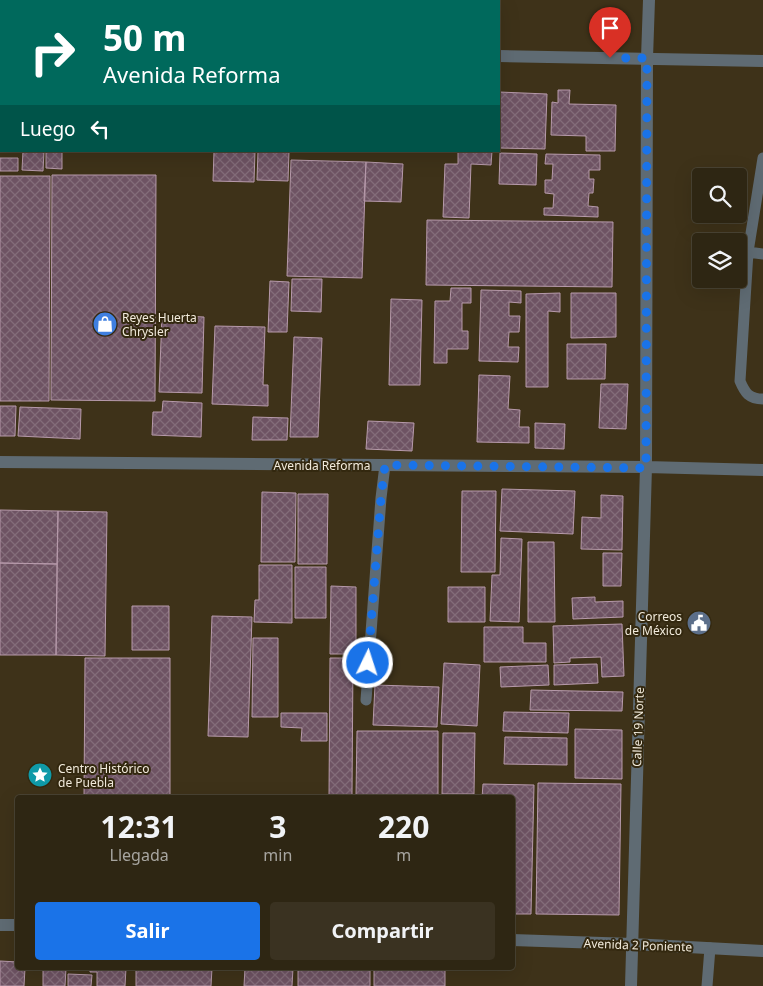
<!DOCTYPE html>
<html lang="es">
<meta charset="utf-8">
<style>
body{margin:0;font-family:"Noto Sans",sans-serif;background:#3a3221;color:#f1f3f6;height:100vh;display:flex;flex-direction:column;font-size:19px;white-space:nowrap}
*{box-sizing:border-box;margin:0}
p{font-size:16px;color:#a7a5a0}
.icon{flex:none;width:28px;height:28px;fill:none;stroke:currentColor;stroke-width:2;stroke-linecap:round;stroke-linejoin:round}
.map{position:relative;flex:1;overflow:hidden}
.panel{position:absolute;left:15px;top:795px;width:500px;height:175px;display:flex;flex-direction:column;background:#2e2613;border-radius:5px;box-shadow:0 5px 20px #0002,0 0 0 1px #494333}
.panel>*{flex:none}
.top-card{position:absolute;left:0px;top:0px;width:500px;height:152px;box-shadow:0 5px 20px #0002,0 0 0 1px #494333;background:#00695c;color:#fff;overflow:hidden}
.buttons{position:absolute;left:692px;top:168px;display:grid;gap:10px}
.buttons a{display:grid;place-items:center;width:55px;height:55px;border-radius:5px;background:#2e2613;box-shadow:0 5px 20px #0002,0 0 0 1px #494333;font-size:25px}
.pin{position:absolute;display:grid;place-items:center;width:42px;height:42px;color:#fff;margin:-51px -21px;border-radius:50% 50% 50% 0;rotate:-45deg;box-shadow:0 0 5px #0007}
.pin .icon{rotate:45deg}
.me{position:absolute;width:55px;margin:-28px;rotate:4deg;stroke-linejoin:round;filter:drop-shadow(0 0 4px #0008)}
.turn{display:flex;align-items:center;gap:18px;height:105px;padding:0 20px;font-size:22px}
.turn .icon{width:65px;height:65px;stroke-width:2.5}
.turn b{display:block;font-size:35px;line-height:42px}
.then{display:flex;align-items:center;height:48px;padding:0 20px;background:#0003;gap:10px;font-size:19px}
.eta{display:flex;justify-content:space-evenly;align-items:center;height:85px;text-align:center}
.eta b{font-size:30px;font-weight:700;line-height:35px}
.cta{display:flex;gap:10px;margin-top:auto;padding:10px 20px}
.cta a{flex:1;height:58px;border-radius:5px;background:#1a73e8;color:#fff;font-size:20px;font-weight:700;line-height:58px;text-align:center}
.cta a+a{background:#3a3221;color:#f1f3f6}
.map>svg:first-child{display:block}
.building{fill:url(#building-cross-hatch);stroke:#b79aab}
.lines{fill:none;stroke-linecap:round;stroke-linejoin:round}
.lane{stroke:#5f6b73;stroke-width:11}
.street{stroke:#5f6b73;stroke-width:12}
.route{stroke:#1a73e8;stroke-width:9;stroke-dasharray:0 16.2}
.labels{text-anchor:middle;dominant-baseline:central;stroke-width:4;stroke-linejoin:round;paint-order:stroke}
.poi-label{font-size:12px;fill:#f2ebdc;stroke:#33280f;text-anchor:start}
.street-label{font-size:12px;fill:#f2ebdc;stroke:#33280f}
</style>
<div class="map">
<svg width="763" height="986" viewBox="0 0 763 986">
<defs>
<pattern id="building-cross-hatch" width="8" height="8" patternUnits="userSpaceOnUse" patternTransform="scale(1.25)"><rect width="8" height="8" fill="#6e5363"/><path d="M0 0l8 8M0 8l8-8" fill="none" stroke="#836c79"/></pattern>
</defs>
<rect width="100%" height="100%" fill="#3e3219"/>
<!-- building -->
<path class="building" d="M 558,90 L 570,90 L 569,104 L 616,105 L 615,151 L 586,151 L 586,136 L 551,135 L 552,102 L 558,103 Z
M 499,92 L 547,94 L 545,149 L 499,148 Z
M 23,151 L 44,151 L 43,171 L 22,170 Z
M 46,151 L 62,151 L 62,169 L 46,168 Z
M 214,151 L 255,151 L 254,182 L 213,181 Z
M 258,151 L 289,151 L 288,181 L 257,180 Z
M 458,151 L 492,151 L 491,165 L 471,164 L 469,218 L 443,217 L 445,164 L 458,164 Z
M 500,153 L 537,154 L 536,185 L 499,184 Z
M 546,154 L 600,155 L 600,170 L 589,170 L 589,179 L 594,179 L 593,193 L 589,193 L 588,206 L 598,207 L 598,217 L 544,215 L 544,208 L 553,208 L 554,194 L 545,193 L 545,180 L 552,180 L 553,164 L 545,164 Z
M 0,158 L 18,158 L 18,171 L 0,171 Z
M 291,160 L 366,162 L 362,278 L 287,276 Z
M 366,162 L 403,164 L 401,202 L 364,201 Z
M 52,175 L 156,175 L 155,401 L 51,400 Z
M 0,176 L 50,176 L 49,401 L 0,401 Z
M 427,220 L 613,222 L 612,287 L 426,285 Z
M 292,279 L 322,279 L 321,312 L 291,311 Z
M 270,281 L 289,282 L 287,332 L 268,332 Z
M 451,288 L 471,288 L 471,303 L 462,303 L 462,331 L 468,331 L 468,349 L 447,349 L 447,363 L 434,363 L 435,301 L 450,301 Z
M 481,290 L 521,291 L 521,303 L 509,302 L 509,316 L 520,316 L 519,332 L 509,332 L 508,347 L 519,347 L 518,362 L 479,361 Z
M 560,293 L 560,312 L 548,311 L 548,387 L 526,387 L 526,294 Z
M 571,293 L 616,293 L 616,337 L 571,338 Z
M 391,299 L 422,300 L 420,385 L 389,385 Z
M 162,315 L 204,317 L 202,393 L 159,392 Z
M 215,326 L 265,327 L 263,385 L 268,385 L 268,406 L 212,404 Z
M 294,337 L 322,338 L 318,437 L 290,437 Z
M 567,344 L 606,344 L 605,379 L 567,379 Z
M 479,375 L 510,376 L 508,409 L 520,410 L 519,427 L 529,427 L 529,443 L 477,442 Z
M 601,384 L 628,384 L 626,429 L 599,428 Z
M 163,401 L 202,403 L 201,437 L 152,435 L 153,412 L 162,412 Z
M 0,406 L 16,406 L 15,436 L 0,436 Z
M 20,407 L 81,409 L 80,439 L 18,436 Z
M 253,417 L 288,418 L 287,440 L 252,440 Z
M 368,421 L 414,423 L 412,451 L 366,449 Z
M 535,423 L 565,424 L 564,449 L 535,448 Z
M 502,489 L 575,491 L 573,534 L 500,531 Z
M 462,491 L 496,491 L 495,572 L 461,572 Z
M 262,492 L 296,493 L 295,562 L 261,562 Z
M 298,494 L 328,494 L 327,564 L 298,564 Z
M 601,495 L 623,496 L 622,550 L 581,549 L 582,517 L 601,518 Z
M 0,510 L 58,511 L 57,564 L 0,563 Z
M 58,511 L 107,512 L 105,656 L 56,655 Z
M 501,538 L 522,539 L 519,622 L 490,621 L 492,575 L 500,575 Z
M 528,542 L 554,542 L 555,622 L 528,622 Z
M 603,553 L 622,553 L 621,586 L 603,586 Z
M 0,563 L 57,564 L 56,655 L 0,655 Z
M 259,565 L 292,565 L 292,623 L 254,622 L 255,600 L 259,600 Z
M 295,567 L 326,567 L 326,618 L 295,618 Z
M 331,586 L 356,587 L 356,654 L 330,654 Z
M 448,587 L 485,587 L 485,622 L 448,622 Z
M 595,597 L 595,602 L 623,601 L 623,617 L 573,619 L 572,598 Z
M 132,606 L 169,606 L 169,650 L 132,650 Z
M 212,616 L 252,617 L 248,737 L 208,736 Z
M 622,624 L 624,676 L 602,677 L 601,657 L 570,658 L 570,662 L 554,663 L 553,626 Z
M 484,627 L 523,627 L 523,643 L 546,643 L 546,662 L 484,662 Z
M 253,638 L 278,638 L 278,717 L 252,717 Z
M 85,658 L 170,658 L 170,798 L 84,798 Z
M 330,658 L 353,658 L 352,795 L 329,795 Z
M 444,663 L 480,665 L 477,726 L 441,724 Z
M 597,664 L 598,683 L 554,685 L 554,665 Z
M 548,665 L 549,685 L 501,687 L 500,667 Z
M 375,685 L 439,687 L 437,727 L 373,725 Z
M 531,690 L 623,692 L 622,711 L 530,710 Z
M 504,712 L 569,713 L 568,733 L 503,731 Z
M 281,713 L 327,713 L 327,741 L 301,741 L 302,728 L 281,727 Z
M 575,729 L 622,730 L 622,779 L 575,778 Z
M 357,731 L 438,731 L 438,796 L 356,796 Z
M 443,733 L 475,733 L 474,794 L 442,794 Z
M 505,737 L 567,738 L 567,765 L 504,764 Z
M 538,783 L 621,784 L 619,915 L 536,914 Z
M 483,784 L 534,785 L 531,914 L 512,914 L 512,798 L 482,798 Z
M 0,961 L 18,962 L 18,968 L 25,968 L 24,986 L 0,986 Z
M 43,968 L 66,968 L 65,986 L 43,986 Z
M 90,968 L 126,968 L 125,986 L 97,986 L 97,972 L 90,972 Z
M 136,968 L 212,968 L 211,986 L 136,986 Z
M 245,968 L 293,968 L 292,986 L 244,986 Z
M 298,968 L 370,968 L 370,986 L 298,986 Z
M 374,968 L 445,968 L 445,986 L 374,986 Z
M 68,974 L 92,975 L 91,986 L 68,986 Z"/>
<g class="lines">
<!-- lane -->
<path class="lane" d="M 102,1 L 102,0
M 763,158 L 748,252 L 740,381 C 745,393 749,399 763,399
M 748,252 L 763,254
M 366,700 L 381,498 L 385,465
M 707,986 L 710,948"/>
<!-- street -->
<path class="street" d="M 0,47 L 1,48
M 499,56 L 763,61
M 0,462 L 646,467 L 763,470
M 0,925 L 18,925
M 512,940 L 632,944 L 763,951
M 631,986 L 646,467 L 647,58 L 649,0"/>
</g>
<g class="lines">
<!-- route -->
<path class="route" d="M 368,663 L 381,498 L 385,465 L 646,468 L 647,58 L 610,58"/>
</g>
<!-- icons -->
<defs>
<symbol id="shop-disc" viewBox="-11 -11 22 22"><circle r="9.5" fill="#3f7fe0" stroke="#33280f"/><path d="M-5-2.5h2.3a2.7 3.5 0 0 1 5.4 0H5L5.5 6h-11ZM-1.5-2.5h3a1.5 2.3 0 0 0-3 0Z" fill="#fff"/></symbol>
<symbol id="civic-disc" viewBox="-11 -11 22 22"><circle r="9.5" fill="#5c6f8a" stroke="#33280f"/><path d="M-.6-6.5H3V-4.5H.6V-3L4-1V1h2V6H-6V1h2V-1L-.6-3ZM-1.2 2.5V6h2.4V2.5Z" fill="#fff"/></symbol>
<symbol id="sight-disc" viewBox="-11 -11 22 22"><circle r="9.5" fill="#0f9aa8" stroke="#33280f"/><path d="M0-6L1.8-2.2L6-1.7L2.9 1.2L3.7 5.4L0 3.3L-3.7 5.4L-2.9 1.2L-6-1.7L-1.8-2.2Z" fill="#fff"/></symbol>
</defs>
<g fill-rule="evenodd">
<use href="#shop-disc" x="91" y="310" width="28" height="28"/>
<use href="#civic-disc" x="685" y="609" width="28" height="28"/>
<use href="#sight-disc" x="26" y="761" width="28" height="28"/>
</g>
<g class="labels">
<!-- poi labels -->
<g class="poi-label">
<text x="122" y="317">Reyes Huerta<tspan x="122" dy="14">Chrysler</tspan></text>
<text x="682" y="616" text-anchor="end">Correos<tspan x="682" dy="14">de México</tspan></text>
<text x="58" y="768">Centro Histórico<tspan x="58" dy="14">de Puebla</tspan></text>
</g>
<!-- street labels -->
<g class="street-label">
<text x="322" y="465">Avenida Reforma</text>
<text transform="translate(638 727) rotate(-88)">Calle 19 Norte</text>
<text transform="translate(638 945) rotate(2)">Avenida 2 Poniente</text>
</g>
</g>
</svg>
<div class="buttons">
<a><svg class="icon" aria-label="search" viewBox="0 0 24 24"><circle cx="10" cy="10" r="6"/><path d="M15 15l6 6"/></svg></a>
<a><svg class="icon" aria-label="layers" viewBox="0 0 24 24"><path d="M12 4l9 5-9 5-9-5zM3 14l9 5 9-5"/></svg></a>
</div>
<div class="pin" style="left:610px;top:58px;background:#d93025"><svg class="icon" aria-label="arrive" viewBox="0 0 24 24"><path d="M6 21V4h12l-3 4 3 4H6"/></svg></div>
<svg class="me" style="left:368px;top:663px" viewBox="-20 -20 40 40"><circle r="17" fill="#1a73e8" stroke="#fff" stroke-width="3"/><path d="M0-11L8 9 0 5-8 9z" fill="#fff"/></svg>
<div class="top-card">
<div class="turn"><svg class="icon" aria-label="right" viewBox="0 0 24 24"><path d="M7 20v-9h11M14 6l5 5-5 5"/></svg><div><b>50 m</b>Avenida Reforma</div></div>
<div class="then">Luego<svg class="icon" aria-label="left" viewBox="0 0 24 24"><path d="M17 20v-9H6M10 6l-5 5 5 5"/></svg></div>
</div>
<section class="panel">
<div class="eta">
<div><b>12:31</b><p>Llegada</p></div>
<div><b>3</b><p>min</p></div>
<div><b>220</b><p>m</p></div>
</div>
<div class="cta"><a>Salir</a><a>Compartir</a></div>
</section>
</div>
